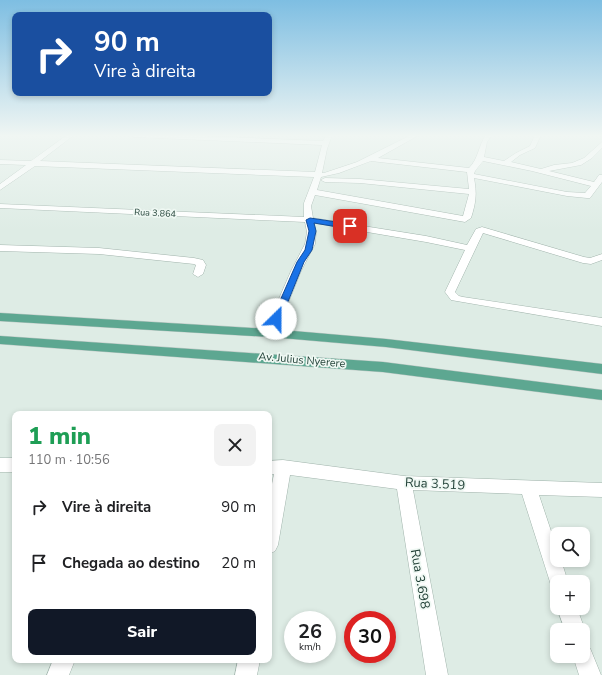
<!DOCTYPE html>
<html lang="pt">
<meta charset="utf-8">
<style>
body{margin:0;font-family:"Nunito Sans",sans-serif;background:#f2f2f2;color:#202124;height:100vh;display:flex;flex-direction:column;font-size:15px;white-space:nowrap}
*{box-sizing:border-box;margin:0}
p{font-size:13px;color:#757577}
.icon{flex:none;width:22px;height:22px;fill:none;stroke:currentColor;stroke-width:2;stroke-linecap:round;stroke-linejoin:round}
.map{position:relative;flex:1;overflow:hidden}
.side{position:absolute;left:12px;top:411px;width:260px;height:252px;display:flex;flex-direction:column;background:#fff;border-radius:8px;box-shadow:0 2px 6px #0003}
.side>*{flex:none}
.hud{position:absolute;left:12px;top:12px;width:260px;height:84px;border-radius:8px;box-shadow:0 2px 6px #0003;background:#1a4fa0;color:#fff;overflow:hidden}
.buttons{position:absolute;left:550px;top:527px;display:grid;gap:8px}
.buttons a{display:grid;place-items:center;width:40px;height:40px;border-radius:8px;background:#fff;box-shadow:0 2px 6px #0003;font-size:20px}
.speed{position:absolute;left:284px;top:611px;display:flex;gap:8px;font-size:20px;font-weight:700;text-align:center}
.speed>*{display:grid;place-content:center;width:52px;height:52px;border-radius:50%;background:#fff;box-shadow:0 2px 6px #0003;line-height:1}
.speed small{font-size:10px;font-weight:400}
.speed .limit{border:6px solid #d22;background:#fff;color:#111}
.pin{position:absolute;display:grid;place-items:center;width:34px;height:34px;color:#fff;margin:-17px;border-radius:8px;box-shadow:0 2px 6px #0006}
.me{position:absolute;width:44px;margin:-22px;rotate:23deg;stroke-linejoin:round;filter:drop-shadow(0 0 3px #0008)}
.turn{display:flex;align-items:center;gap:14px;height:84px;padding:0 16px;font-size:18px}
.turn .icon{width:52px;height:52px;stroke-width:2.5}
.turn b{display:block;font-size:28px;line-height:34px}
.round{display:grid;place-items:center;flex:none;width:42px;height:42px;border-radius:8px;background:#f2f2f2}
.headline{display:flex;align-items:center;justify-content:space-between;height:68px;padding:0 16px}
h1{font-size:24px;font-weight:800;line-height:30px;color:#1e9e55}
.button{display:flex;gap:8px;margin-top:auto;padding:8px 16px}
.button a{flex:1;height:46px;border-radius:8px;background:#111827;color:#fff;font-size:16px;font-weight:800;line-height:46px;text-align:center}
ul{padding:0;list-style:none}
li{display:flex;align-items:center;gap:12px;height:56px;padding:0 16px}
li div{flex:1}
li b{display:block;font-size:15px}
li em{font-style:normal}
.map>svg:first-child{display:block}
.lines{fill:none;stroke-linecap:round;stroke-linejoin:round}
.minor-casing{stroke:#a1b4ac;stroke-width:1}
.major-casing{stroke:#c0c9c6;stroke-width:1}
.minor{fill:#fff;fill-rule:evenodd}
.major{fill:#5da791;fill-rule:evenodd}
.route{fill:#1a73e8;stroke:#114b97}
.labels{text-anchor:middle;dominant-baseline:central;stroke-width:3.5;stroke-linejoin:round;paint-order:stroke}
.far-street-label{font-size:9px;fill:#1e3e34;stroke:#eff8f3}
.street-label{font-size:11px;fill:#1e3e34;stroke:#eff8f3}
.near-street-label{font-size:13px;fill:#1e3e34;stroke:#eff8f3}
</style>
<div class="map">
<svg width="602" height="675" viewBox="0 0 602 675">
<rect width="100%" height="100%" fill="#deece5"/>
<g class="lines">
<defs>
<path id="minor" d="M 67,135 L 74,135 L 40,161 L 315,172 L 322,145 L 134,137 L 131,135 L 179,135 L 323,141 L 326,135 L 332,135 L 327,149 L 322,173 L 324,173 L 357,162 L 411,135 L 419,135 L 378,158 L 469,168 C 479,158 478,146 486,135 L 492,135 L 487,142 L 484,157 L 504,161 L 516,153 L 530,146 L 535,135 L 541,135 L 535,148 L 520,155 L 511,162 L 541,169 L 554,165 L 572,163 L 584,158 L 602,142 L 602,148 L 592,158 L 581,165 L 549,171 L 594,182 L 599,175 L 602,175 L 602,182 L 590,198 L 587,198 L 567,196 L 474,178 C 477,194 476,202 471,218 L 465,222 L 315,195 L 311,206 L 313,218 L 426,236 L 467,245 L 476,229 L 482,227 L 584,257 L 590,258 L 602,254 L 602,260 L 591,264 L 583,263 L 483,233 L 455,292 L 459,296 L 463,297 L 602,318 L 602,326 L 451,300 L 445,292 L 465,250 L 426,242 L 314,223 L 316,232 L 315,244 L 301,271 L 276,333 L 274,336 L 266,336 L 264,333 L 291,271 L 305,244 L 307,232 L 305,222 L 0,208 L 0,204 L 304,217 L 304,203 L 314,177 L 35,166 L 0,190 L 0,184 L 26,165 L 0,164 L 0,160 L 31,161 ZM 371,161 L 467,172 L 469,189 L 360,179 L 325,178 L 321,180 L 325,182 L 360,183 L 469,194 L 463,216 L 317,190 L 321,177 L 339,173 ZM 483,161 L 532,171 L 591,186 L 585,193 L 567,192 L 474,174 L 475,171 Z
M 0,245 L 99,248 L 194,258 L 203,260 L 206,265 L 203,274 L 198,277 L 193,274 L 196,265 L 194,264 L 99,254 L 0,251 Z
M 0,458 L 15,458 L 15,472 L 0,472 Z
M 283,460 L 404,476 L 602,483 L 602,497 L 539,495 L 557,549 L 557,560 L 561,560 L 568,582 L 557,582 L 557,591 L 552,589 L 550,582 L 522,494 L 413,490 L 448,675 L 426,675 L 397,489 L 290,475 L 278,545 L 275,551 L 269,554 L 269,499 L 274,474 L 269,475 L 269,461 Z
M 557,608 L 577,608 L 585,630 L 583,635 L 583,630 L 565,630 Z
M 583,645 L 590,648 L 601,675 L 579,675 L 573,656 L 583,656 Z
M 53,660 L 75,660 L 69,675 L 47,675 Z
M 238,660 L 260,660 L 257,675 L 235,675 Z"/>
<path id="major" d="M 0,313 L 270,329 L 386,339 L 602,364 L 602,374 L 386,347 L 270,337 L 0,321 Z
M 0,336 L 383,362 L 602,390 L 602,400 L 383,372 L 0,344 Z"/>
</defs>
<!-- minor casing -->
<use href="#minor" class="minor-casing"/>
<!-- major casing -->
<use href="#major" class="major-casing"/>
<!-- minor -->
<use href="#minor" class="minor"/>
<!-- major -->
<use href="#major" class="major"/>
</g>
<!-- sky -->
<linearGradient id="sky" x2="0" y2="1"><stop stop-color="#7ebee2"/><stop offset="0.59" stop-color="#f0f6f3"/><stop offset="1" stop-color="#f0f6f3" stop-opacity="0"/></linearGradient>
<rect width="602" height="230" fill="url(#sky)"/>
<!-- route -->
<path class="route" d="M 310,218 L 350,224 L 353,226 L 350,229 L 314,223 L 316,231 L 312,250 L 304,262 L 281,319 L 279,321 L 273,321 L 272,319 L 297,262 L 305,250 L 309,231 L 306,220 Z"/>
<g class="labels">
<!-- far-street labels -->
<g class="far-street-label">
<text transform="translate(155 213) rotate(3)">Rua 3.864</text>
</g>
<!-- street labels -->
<g class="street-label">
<text transform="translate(302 360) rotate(5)">Av. Julius Nyerere</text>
</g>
<!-- near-street labels -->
<g class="near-street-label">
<text transform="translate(435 484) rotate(3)">Rua 3.519</text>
<text transform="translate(420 579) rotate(80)">Rua 3.698</text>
</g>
</g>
</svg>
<div class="buttons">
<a><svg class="icon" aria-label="search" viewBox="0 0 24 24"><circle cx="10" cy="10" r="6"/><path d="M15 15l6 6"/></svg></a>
<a>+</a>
<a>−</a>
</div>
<div class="speed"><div>26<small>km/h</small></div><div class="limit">30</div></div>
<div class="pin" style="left:350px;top:226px;background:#d93025"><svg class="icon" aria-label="arrive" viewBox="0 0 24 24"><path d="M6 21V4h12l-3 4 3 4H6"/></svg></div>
<svg class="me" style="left:276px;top:319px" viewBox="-20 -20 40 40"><circle r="19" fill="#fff"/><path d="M0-13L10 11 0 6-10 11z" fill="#1a73e8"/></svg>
<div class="hud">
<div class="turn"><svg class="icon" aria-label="right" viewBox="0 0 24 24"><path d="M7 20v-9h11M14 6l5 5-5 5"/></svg><div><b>90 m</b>Vire à direita</div></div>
</div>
<section class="side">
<div class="headline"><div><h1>1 min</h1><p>110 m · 10:56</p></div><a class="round"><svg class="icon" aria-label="close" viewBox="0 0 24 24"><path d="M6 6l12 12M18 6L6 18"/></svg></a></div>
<ul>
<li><svg class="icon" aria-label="right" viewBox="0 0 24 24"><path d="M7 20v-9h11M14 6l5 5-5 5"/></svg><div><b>Vire à direita</b></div><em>90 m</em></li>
<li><svg class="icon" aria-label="arrive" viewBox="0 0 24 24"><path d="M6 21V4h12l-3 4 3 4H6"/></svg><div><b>Chegada ao destino</b></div><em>20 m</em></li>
</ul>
<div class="button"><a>Sair</a></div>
</section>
</div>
